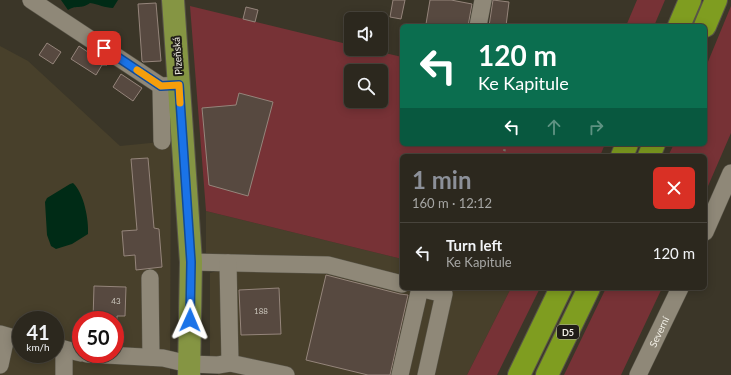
<!DOCTYPE html>
<meta charset="utf-8">
<style>
body{margin:0;font-family:Lato,sans-serif;background:#343027;color:#f1f3f6;height:100vh;display:flex;flex-direction:column;font-size:15px;white-space:nowrap}
*{box-sizing:border-box;margin:0}
p{font-size:13px;color:#a6a6a4}
.icon{flex:none;width:22px;height:22px;fill:none;stroke:currentColor;stroke-width:2;stroke-linecap:round;stroke-linejoin:round}
.map{position:relative;flex:1;overflow:hidden}
.side{position:absolute;left:400px;top:154px;width:307px;height:136px;display:flex;flex-direction:column;background:#2c281e;border-radius:6px;box-shadow:0 2px 10px #0003,0 0 0 1px #48443c}
.side>*{flex:none}
.banner{position:absolute;left:400px;top:24px;width:307px;height:122px;border-radius:6px;box-shadow:0 2px 10px #0003,0 0 0 1px #48443c;background:#0b6e4f;color:#fff;overflow:hidden}
.tools{position:absolute;left:344px;top:12px;display:grid;gap:8px}
.tools a{display:grid;place-items:center;width:44px;height:44px;border-radius:6px;background:#2c281e;box-shadow:0 2px 10px #0003,0 0 0 1px #48443c;font-size:20px}
.speed{position:absolute;left:12px;top:311px;display:flex;gap:8px;font-size:20px;font-weight:700;text-align:center}
.speed>*{display:grid;place-content:center;width:52px;height:52px;border-radius:50%;background:#2c281e;box-shadow:0 2px 10px #0003,0 0 0 1px #48443c;line-height:1}
.speed small{font-size:10px;font-weight:400}
.speed .limit{border:6px solid #d22;background:#fff;color:#111}
.pin{position:absolute;display:grid;place-items:center;width:34px;height:34px;color:#fff;margin:-17px;border-radius:8px;box-shadow:0 2px 6px #0006}
.me{position:absolute;width:44px;margin:-22px;rotate:1deg;stroke-linejoin:round;filter:drop-shadow(0 0 3px #0008)}
.turn{display:flex;align-items:center;gap:14px;height:84px;padding:0 12px;font-size:18px}
.turn .icon{width:52px;height:52px;stroke-width:2.5}
.turn b{display:block;font-size:28px;line-height:34px}
.lanes{display:flex;align-items:center;height:38px;padding:0 12px;background:#0003;justify-content:center;gap:20px;direction:ltr}
.lanes .off{opacity:.35}
.round{display:grid;place-items:center;flex:none;width:42px;height:42px;border-radius:6px;background:#343027}
.headline{display:flex;align-items:center;justify-content:space-between;height:68px;padding:0 12px}
h1{font-size:24px;font-weight:700;line-height:30px;color:#8c9099}
ul{padding:0;list-style:none}
li{display:flex;align-items:center;gap:12px;height:60px;padding:0 12px;border-top:1px solid #48443c}
li div{flex:1}
li b{display:block;font-size:15px}
li em{font-style:normal}
.map>svg:first-child{display:block}
.built{fill:#48402b;fill-rule:evenodd}
.green{fill:#773236;fill-rule:evenodd}
.water{fill:#002b16}
.building{fill:#574940;stroke:#95857b}
.lines{fill:none;stroke-linecap:round;stroke-linejoin:round}
.minor-casing{stroke:#585448;stroke-width:18}
.major-casing{stroke:#585448;stroke-width:24}
.highway-casing{stroke:#585448;stroke-width:24}
.path{stroke:#7d796d;stroke-width:2.5;stroke-dasharray:2 3;stroke-linecap:butt}
.minor{stroke:#8f8878;stroke-width:17}
.major{stroke:#859543;stroke-width:22}
.highway{stroke:#7f9d20;stroke-width:22}
.route-casing{stroke:#114b97;stroke-width:10}
.route{stroke:#1a73e8;stroke-width:7}
.slow{stroke:#f59e0b;stroke-width:7}
.labels{text-anchor:middle;dominant-baseline:central;stroke-width:4;stroke-linejoin:round;paint-order:stroke}
.number-label{font-size:8px;fill:#cbc6bc}
.shield{fill:#201d17;stroke:#b3b0a8;stroke-width:1}
.shield-label{font-size:9px;font-weight:bold;fill:#f2efe6}
.street-label{font-size:10px;fill:#f2efe6;stroke:#201d17}
</style>
<div class="map">
<svg width="731" height="375" viewBox="0 0 731 375">
<rect width="100%" height="100%" fill="#3b3628"/>
<!-- built -->
<path class="built" d="M 0,46 L 28,61 L 120,146 L 171,141 L 170,375 L 0,375 ZM 21,320 L 55,320 L 55,354 L 21,354 ZM 81,320 L 115,320 L 115,354 L 81,354 Z
M 206,211 L 402,259 L 402,288 L 511,288 L 467,375 L 218,375 L 217,356 L 210,356 L 210,273 L 217,271 L 218,257 L 206,253 Z"/>
<!-- green -->
<path class="green" d="M 637,0 L 665,0 L 654,26 L 626,26 Z
M 190,6 L 351,45 L 351,49 L 368,49 L 402,57 L 402,144 L 605,144 L 600,156 L 402,156 L 402,259 L 206,211 ZM 351,71 L 381,71 L 381,101 L 351,101 Z
M 731,6 L 731,133 L 705,193 L 705,156 L 668,156 L 674,144 L 705,144 L 705,69 Z
M 511,288 L 540,288 L 497,375 L 467,375 Z
M 606,288 L 662,288 L 621,375 L 564,375 Z"/>
<!-- water -->
<path class="water" d="M 61,0 L 118,0 L 113,8 C 105,8 98,4 90,3 C 80,10 78,4 68,10 Z
M 73,183 C 84,193 89,220 88,234 L 72,244 L 56,249 L 51,246 L 47,235 L 45,202 L 47,198 L 70,184 Z"/>
<!-- building -->
<path class="building" d="M 393,0 L 405,0 L 401,19 L 390,17 Z
M 430,0 L 451,0 L 472,4 L 468,26 L 436,26 L 426,24 Z
M 493,0 L 509,2 L 506,26 L 489,26 Z
M 156,3 L 161,61 L 143,62 L 142,61 L 138,4 Z
M 246,7 L 258,10 L 255,22 L 243,19 Z
M 47,43 L 61,52 L 53,64 L 39,55 Z
M 79,46 L 107,65 L 102,65 L 96,75 L 71,59 Z
M 121,74 L 142,88 L 133,101 L 113,87 Z
M 239,93 L 273,102 L 248,196 L 209,185 L 202,108 L 236,105 Z
M 148,158 L 154,228 L 159,229 L 162,267 L 136,270 L 135,255 L 124,256 L 122,231 L 137,230 L 131,159 Z
M 326,275 L 400,294 L 408,295 L 390,375 L 368,375 L 306,360 Z
M 94,286 L 126,287 L 125,316 L 117,316 L 117,320 L 93,320 Z
M 279,288 L 281,334 L 241,335 L 239,290 Z"/>
<g class="lines">
<defs>
<g id="minor">
<path d="M 31,0 L 161,86 L 179,85"/>
<path d="M 478,26 L 483,0"/>
<path d="M 161,86 L 162,141"/>
<path d="M 705,232 L 731,173"/>
<path d="M 191,262 L 328,265 L 402,284"/>
<path d="M 228,263 L 230,363"/>
<path d="M 150,278 L 151,357"/>
<path d="M 419,288 L 444,294 L 426,375"/>
<path d="M 0,334 L 21,340"/>
<path d="M 55,347 L 81,353"/>
<path d="M 87,354 L 163,358 L 189,364 L 218,365 L 230,363 L 286,375"/>
<path d="M 0,365 L 6,337"/>
<path d="M 64,375 L 64,349"/>
<path d="M 400,375 L 420,288"/>
<path id="s1" d="M 638,375 L 680,288"/>
</g>
<path id="major" d="M 173,0 L 191,262 L 189,375"/>
<path id="highway" d="M 679,26 L 690,0
M 705,26 L 716,0
M 622,156 L 627,144
M 649,156 L 654,144
M 519,375 L 561,288
M 547,375 L 589,288"/>
</defs>
<!-- minor casing -->
<use href="#minor" class="minor-casing"/>
<!-- major casing -->
<use href="#major" class="major-casing"/>
<!-- highway casing -->
<use href="#highway" class="highway-casing"/>
<!-- path -->
<path class="path" d="M 503,156 L 506,144"/>
<!-- minor -->
<use href="#minor" class="minor"/>
<!-- major -->
<use href="#major" class="major"/>
<!-- highway -->
<use href="#highway" class="highway"/>
</g>
<g class="lines">
<defs>
<path id="route" d="M 104,48 L 161,86 L 179,85 L 191,262 L 190,320"/>
</defs>
<!-- route casing -->
<use href="#route" class="route-casing"/>
<!-- route -->
<use href="#route" class="route"/>
<!-- slow -->
<path class="slow" d="M 137,70 L 161,86 L 179,85 L 180,103"/>
</g>
<g class="labels">
<!-- number labels -->
<g class="number-label">
<text x="116" y="301">43</text>
<text x="261" y="311">188</text>
</g>
<!-- shield labels -->
<rect class="shield" x="557" y="325" width="22" height="14" rx="3"/>
<g class="shield-label">
<text x="568" y="332">D5</text>
</g>
<!-- street labels -->
<g class="street-label">
<text transform="translate(177 56) rotate(-94)">Plzeňská</text>
<text stroke="none"><textPath href="#s1" startOffset="48">Severní</textPath></text>
</g>
</g>
</svg>
<div class="tools">
<a><svg class="icon" aria-label="sound" viewBox="0 0 24 24"><path d="M4 9h4l5-4v14l-5-4H4zM17 9q2 3 0 6"/></svg></a>
<a><svg class="icon" aria-label="search" viewBox="0 0 24 24"><circle cx="10" cy="10" r="6"/><path d="M15 15l6 6"/></svg></a>
</div>
<div class="speed"><div>41<small>km/h</small></div><div class="limit">50</div></div>
<div class="pin" style="left:104px;top:48px;background:#d93025"><svg class="icon" aria-label="arrive" viewBox="0 0 24 24"><path d="M6 21V4h12l-3 4 3 4H6"/></svg></div>
<svg class="me" style="left:190px;top:320px" viewBox="-20 -20 40 40"><path d="M0-17L14 15 0 8-14 15z" fill="#1a73e8" stroke="#fff" stroke-width="4"/></svg>
<div class="banner">
<div class="turn"><svg class="icon" aria-label="left" viewBox="0 0 24 24"><path d="M17 20v-9H6M10 6l-5 5 5 5"/></svg><div><b>120 m</b>Ke Kapitule</div></div>
<div class="lanes"><svg class="icon" aria-label="left" viewBox="0 0 24 24"><path d="M17 20v-9H6M10 6l-5 5 5 5"/></svg><svg class="icon off" aria-label="ahead" viewBox="0 0 24 24"><path d="M12 20V5M6 11l6-6 6 6"/></svg><svg class="icon off" aria-label="right" viewBox="0 0 24 24"><path d="M7 20v-9h11M14 6l5 5-5 5"/></svg></div>
</div>
<section class="side">
<div class="headline"><div><h1>1 min</h1><p>160 m · 12:12</p></div><a class="round" style="background:#d93025;color:#fff"><svg class="icon" aria-label="close" viewBox="0 0 24 24"><path d="M6 6l12 12M18 6L6 18"/></svg></a></div>
<ul>
<li><svg class="icon" aria-label="left" viewBox="0 0 24 24"><path d="M17 20v-9H6M10 6l-5 5 5 5"/></svg><div><b>Turn left</b><p>Ke Kapitule</p></div><em>120 m</em></li>
</ul>
</section>
</div>
